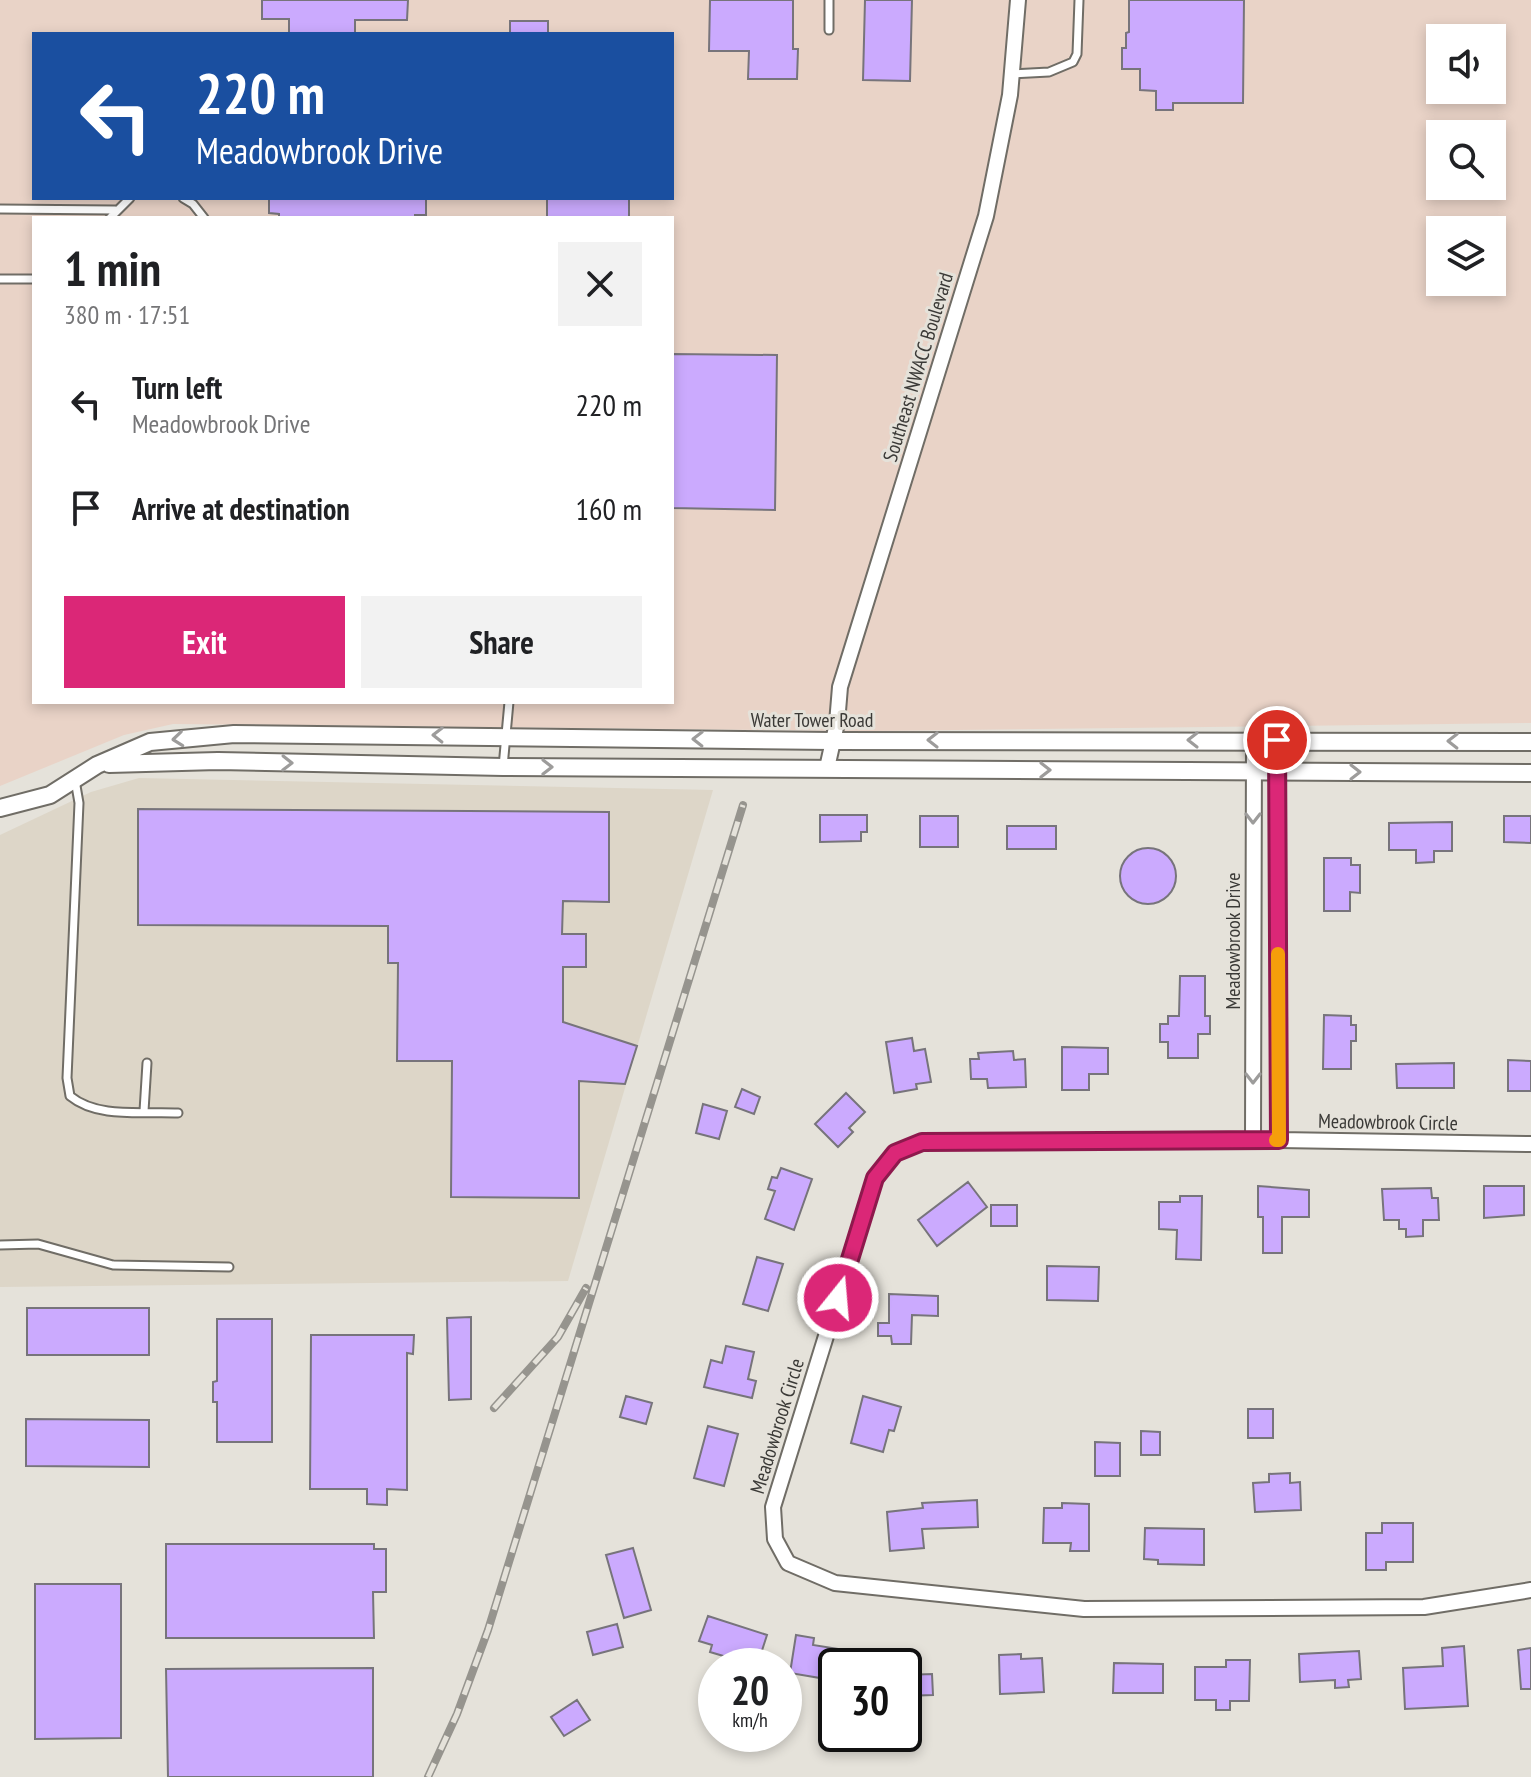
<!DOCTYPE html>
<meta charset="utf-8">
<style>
body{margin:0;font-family:"PT Sans Narrow",sans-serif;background:#f2f2f2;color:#202124;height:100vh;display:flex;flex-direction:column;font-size:30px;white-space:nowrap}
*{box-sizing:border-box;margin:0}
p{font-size:26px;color:#757577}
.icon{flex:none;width:44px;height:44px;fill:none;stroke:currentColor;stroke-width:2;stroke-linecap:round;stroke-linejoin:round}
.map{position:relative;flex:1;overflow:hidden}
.details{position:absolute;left:32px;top:216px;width:642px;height:488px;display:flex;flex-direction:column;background:#fff;border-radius:0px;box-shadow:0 4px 12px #0003}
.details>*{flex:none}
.hud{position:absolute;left:32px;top:32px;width:642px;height:168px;border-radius:0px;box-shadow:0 4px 12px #0003;background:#1a4fa0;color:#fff;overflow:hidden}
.controls{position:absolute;left:1426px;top:24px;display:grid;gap:16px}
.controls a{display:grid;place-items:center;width:80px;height:80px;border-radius:0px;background:#fff;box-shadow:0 4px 12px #0003;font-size:40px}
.speed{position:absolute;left:698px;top:1648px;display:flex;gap:16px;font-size:40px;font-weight:700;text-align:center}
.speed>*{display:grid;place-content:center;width:104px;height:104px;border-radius:50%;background:#fff;box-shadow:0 4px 12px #0003;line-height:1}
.speed small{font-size:20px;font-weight:400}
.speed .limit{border:4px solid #111;border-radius:12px;background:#fff;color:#111}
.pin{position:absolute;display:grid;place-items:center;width:68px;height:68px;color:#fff;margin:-34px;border:4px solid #fff;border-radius:50%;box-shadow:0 2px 8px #0007}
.me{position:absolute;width:88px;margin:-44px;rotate:17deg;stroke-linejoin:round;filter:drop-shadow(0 0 6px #0008)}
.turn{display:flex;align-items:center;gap:28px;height:168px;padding:0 32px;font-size:36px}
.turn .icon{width:104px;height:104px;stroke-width:2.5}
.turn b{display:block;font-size:56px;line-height:68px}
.round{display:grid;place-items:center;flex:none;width:84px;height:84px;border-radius:0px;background:#f2f2f2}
.summary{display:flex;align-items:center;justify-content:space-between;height:136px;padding:0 32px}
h1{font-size:48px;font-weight:600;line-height:60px}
.button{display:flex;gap:16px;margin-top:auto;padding:16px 32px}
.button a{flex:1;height:92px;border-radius:0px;background:#db2777;color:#fff;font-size:32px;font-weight:600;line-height:92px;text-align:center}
.button a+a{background:#f2f2f2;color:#202124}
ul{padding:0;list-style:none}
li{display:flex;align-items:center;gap:24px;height:104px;padding:0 32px}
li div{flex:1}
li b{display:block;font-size:30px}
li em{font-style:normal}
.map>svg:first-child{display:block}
.built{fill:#ddd6c8}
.education{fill:#e9d3c7;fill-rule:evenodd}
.building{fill:#cbaafe;stroke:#77747b;stroke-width:2}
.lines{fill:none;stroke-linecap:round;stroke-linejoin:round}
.service-casing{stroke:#706d66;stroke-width:11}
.minor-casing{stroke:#706d66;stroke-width:18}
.tertiary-casing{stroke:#706d66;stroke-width:20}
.service{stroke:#fff;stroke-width:7}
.minor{stroke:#fff;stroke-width:14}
.tertiary{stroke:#fff;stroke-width:16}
.rail-casing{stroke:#96948e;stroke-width:8}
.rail{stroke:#e5e2da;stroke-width:5;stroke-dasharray:15;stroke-linecap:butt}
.oneway{stroke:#9d9c9b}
.route-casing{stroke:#8e194d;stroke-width:20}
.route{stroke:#db2777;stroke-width:14}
.slow{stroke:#f59e0b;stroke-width:14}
.labels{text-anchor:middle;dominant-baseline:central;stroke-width:6;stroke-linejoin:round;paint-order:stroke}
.street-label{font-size:20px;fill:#3b3a37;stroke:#e5e2da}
</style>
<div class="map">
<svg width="1531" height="1777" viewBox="0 0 1531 1777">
<rect width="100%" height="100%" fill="#e5e2da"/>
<!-- built -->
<path class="built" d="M 139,778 L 713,790 L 568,1281 L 0,1287 L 0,835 L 91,792 Z"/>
<!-- education -->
<path class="education" d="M 0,0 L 1531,0 L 1531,723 L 871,731 L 173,724 L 124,735 L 0,786 ZM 34,34 L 672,34 L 672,198 L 34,198 ZM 1440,38 L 1492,38 L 1492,90 L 1440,90 ZM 1440,134 L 1492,134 L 1492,186 L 1440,186 ZM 34,218 L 672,218 L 672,702 L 34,702 ZM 1440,230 L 1492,230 L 1492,282 L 1440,282 Z"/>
<!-- building -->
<path class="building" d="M 262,0 L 408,0 L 407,20 L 355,20 L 355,34 L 289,34 L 289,19 L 262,19 Z
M 710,0 L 793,0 L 793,49 L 798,49 L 797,79 L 748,79 L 749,51 L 709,51 Z
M 865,0 L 912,0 L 910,81 L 863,80 Z
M 1129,0 L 1244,0 L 1243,103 L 1173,103 L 1173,110 L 1156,110 L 1156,91 L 1140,90 L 1140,69 L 1122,69 L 1122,48 L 1126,48 L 1126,33 L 1129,32 Z
M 510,21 L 548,21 L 548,34 L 510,34 Z
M 269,198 L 426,198 L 426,215 L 415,215 L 415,218 L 279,218 L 279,214 L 269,213 Z
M 547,198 L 629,198 L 629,218 L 547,218 Z
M 672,354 L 777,355 L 775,510 L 672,508 Z
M 138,809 L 609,812 L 609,902 L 563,901 L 562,934 L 586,934 L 586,967 L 563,967 L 563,1022 L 637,1046 L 625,1084 L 579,1081 L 579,1198 L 451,1197 L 452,1061 L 397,1061 L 398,963 L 388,963 L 388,926 L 138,925 Z
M 820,815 L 867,815 L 867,832 L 861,832 L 861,841 L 820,842 Z
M 920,816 L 958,816 L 958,847 L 920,847 Z
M 1504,816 L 1531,816 L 1531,843 L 1504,842 Z
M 1452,822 L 1452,851 L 1434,851 L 1434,862 L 1416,863 L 1416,850 L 1389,850 L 1389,823 Z
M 1007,826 L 1056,826 L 1056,849 L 1007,849 Z
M1120 876a28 28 0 1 1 56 0a28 28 0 1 1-56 0Z
M 1324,858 L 1351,858 L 1351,865 L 1360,865 L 1360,893 L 1350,892 L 1350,911 L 1324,911 Z
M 1180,976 L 1205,976 L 1205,1016 L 1210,1016 L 1210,1034 L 1198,1034 L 1198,1058 L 1168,1058 L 1168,1042 L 1160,1042 L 1160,1024 L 1168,1024 L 1168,1016 L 1179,1016 Z
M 1324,1015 L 1351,1016 L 1351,1025 L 1356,1025 L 1356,1041 L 1351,1041 L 1351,1069 L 1323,1069 Z
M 912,1038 L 914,1051 L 925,1049 L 931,1082 L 916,1084 L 917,1089 L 894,1093 L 886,1042 Z
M 1062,1047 L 1108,1048 L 1108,1074 L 1089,1074 L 1089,1090 L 1062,1090 Z
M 1013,1051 L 1014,1060 L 1025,1059 L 1026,1087 L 988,1088 L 987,1079 L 971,1079 L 970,1059 L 979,1059 L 978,1053 Z
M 1508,1060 L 1531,1061 L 1531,1091 L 1508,1091 Z
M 1454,1063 L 1454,1088 L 1397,1088 L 1396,1064 Z
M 742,1089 L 760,1097 L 754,1114 L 735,1107 Z
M 846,1093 L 865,1112 L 849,1128 L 853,1132 L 838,1147 L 815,1124 Z
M 703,1104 L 727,1111 L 719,1139 L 696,1133 Z
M 781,1168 L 812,1179 L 794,1230 L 765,1219 L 775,1191 L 768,1189 L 772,1177 L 777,1178 Z
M 968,1182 L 987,1207 L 937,1246 L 918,1220 Z
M 1258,1186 L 1309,1190 L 1309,1217 L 1282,1217 L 1282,1253 L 1263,1253 L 1263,1217 L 1258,1217 Z
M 1484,1186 L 1524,1186 L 1524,1215 L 1484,1218 Z
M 1431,1188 L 1432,1198 L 1438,1198 L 1439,1220 L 1423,1220 L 1423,1236 L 1406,1237 L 1406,1229 L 1399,1229 L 1399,1220 L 1384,1220 L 1382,1189 Z
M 1180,1196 L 1202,1196 L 1201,1260 L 1176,1259 L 1177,1230 L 1159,1229 L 1159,1202 L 1180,1202 Z
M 991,1205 L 1017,1205 L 1017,1226 L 991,1226 Z
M 757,1257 L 783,1264 L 768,1311 L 743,1304 Z
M 1047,1266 L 1099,1267 L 1098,1301 L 1047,1300 Z
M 889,1294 L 938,1296 L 938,1316 L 912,1315 L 911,1344 L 892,1344 L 891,1336 L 878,1336 L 878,1323 L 889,1323 Z
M 27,1308 L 149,1308 L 149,1355 L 27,1355 Z
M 471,1317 L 471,1399 L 449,1400 L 447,1318 Z
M 217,1319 L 272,1319 L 272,1442 L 217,1442 L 217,1402 L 213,1402 L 213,1382 L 217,1381 Z
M 311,1335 L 414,1335 L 413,1354 L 407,1353 L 407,1490 L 387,1489 L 387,1505 L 367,1504 L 367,1489 L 310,1489 Z
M 726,1346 L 754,1352 L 748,1379 L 756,1381 L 752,1398 L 704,1387 L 711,1360 L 722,1363 Z
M 626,1396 L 652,1403 L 646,1424 L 620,1417 Z
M 863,1396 L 901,1407 L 894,1431 L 889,1430 L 883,1452 L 851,1443 Z
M 1248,1409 L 1273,1409 L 1273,1438 L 1248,1438 Z
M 26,1419 L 149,1420 L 149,1467 L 26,1466 Z
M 708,1426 L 738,1434 L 724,1486 L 694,1478 Z
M 1141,1431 L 1160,1432 L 1160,1455 L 1141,1455 Z
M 1095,1442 L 1120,1443 L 1120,1476 L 1095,1476 Z
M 1290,1473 L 1290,1483 L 1300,1482 L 1301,1510 L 1255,1512 L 1253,1483 L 1269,1482 L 1269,1474 Z
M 977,1500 L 978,1527 L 922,1529 L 924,1548 L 890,1551 L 887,1512 L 923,1508 L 922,1503 Z
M 1062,1503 L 1089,1504 L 1089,1551 L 1070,1551 L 1071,1543 L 1043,1543 L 1044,1508 L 1062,1508 Z
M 1382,1523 L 1413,1523 L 1413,1562 L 1386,1562 L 1386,1570 L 1366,1570 L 1366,1533 L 1382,1533 Z
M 1145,1528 L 1204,1529 L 1204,1565 L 1158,1564 L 1158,1560 L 1144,1559 Z
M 166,1544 L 374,1544 L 374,1549 L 386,1549 L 386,1592 L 373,1592 L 374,1638 L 166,1638 Z
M 633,1548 L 651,1610 L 624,1618 L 606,1555 Z
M 35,1584 L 121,1584 L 121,1738 L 35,1739 Z
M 708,1616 L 767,1635 L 757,1666 L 710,1652 L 712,1645 L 699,1641 Z
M 617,1624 L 623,1647 L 593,1655 L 587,1632 Z
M 796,1635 L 814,1638 L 813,1645 L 845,1650 L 843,1666 L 836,1666 L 836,1674 L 821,1671 L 820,1678 L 790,1673 Z
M 1464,1646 L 1468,1706 L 1405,1709 L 1403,1668 L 1443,1666 L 1442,1648 Z
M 1531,1648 L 1531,1689 L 1521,1689 L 1518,1650 Z
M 1359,1651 L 1361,1679 L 1348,1680 L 1349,1687 L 1335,1688 L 1335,1680 L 1300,1682 L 1299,1654 Z
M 1021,1654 L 1021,1659 L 1042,1658 L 1044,1692 L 1000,1694 L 999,1655 Z
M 1226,1660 L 1250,1660 L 1249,1701 L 1230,1701 L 1230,1710 L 1216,1710 L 1216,1700 L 1195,1700 L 1195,1667 L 1226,1667 Z
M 1114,1663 L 1163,1664 L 1163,1693 L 1113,1693 Z
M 373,1668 L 373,1777 L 168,1777 L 166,1669 Z
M 932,1674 L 933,1695 L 904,1696 L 904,1675 Z
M 577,1700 L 590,1720 L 564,1736 L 551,1717 Z"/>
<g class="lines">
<defs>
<path id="service" d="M 829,30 L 829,0
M 1013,74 L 1049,72 L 1073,62 L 1077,54 L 1079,0
M 183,198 L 193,204 L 204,218
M 0,209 L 115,210
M 110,218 L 130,198
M 0,279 L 34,279
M 503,767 L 509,702
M 75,780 L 79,803 L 67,1078 L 70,1096 C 98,1119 143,1111 178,1113
M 144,1111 L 147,1063
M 0,1245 L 38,1244 L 113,1265 L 229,1267"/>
<path id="minor" d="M 1277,740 L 1279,1140
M 827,768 L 837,723 L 840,687 L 986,216 L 1010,95 L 1018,0
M 1253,1141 L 1254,740
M 1531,1144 L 1279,1140 L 922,1142 L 895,1153 L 875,1178 L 773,1507 L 775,1539 L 788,1563 L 835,1583 L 1084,1609 L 1424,1607 L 1531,1590"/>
<path id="tertiary" d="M 109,764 L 218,761 L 503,767 L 1531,773
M 0,808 L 50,795 L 97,765 L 150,742 L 234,734 L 832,741 L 1531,742"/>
</defs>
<!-- service casing -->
<use href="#service" class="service-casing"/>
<!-- minor casing -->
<use href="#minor" class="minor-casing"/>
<!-- tertiary casing -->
<use href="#tertiary" class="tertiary-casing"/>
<!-- service -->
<use href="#service" class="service"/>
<!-- minor -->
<use href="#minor" class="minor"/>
<!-- tertiary -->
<use href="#tertiary" class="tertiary"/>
<defs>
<path id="rail" d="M 494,1408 L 558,1337 L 586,1288
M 428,1777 L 457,1714 L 488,1630 L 743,805"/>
</defs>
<!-- rail casing -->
<use href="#rail" class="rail-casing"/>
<!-- rail -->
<use href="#rail" class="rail"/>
</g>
<!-- one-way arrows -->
<defs><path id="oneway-chevron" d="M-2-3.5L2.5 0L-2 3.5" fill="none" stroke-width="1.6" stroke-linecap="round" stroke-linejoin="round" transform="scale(2)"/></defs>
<g class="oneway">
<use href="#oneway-chevron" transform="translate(438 735) rotate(-179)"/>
<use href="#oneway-chevron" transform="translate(178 739) rotate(174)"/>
<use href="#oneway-chevron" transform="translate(698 739) rotate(-179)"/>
<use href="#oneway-chevron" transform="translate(933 740) rotate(180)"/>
<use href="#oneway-chevron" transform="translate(1193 740) rotate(180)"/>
<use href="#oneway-chevron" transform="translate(1453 741) rotate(-179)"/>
<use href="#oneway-chevron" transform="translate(287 763) rotate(1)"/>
<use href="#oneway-chevron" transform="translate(547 767)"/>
<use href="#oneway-chevron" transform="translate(1045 770)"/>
<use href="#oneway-chevron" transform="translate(1355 772)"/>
<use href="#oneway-chevron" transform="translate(1253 818) rotate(90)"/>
<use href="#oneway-chevron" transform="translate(1253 1078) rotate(90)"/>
</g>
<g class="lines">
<defs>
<path id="route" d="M 838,1298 L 875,1178 L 895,1153 L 922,1142 L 1279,1140 L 1277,740"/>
</defs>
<!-- route casing -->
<use href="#route" class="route-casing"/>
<!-- route -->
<use href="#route" class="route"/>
<!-- slow -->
<path class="slow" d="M 1276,1140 L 1279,1140 L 1278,954"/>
</g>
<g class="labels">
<!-- street labels -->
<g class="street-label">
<text transform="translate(918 367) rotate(-73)">Southeast NWACC Boulevard</text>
<text x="812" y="720">Water Tower Road</text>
<text transform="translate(1233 941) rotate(-90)">Meadowbrook Drive</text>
<text transform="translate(1388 1122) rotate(1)">Meadowbrook Circle</text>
<text transform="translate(777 1426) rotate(-73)">Meadowbrook Circle</text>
</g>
</g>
</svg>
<div class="controls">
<a><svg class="icon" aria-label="sound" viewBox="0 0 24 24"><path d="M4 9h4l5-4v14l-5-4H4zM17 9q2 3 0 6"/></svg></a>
<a><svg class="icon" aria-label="search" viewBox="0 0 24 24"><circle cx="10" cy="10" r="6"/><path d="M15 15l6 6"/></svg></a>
<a><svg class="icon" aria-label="layers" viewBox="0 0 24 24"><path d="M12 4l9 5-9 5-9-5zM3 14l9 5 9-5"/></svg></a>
</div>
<div class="speed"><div>20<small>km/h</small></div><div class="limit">30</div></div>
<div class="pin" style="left:1277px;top:740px;background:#d93025"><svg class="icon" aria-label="arrive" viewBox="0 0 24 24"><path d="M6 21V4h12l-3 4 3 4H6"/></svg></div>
<svg class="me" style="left:838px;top:1298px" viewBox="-20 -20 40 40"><circle r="17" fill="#db2777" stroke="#fff" stroke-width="3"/><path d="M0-11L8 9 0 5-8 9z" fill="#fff"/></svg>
<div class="hud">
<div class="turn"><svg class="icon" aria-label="left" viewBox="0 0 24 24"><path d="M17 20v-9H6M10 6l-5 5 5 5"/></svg><div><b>220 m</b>Meadowbrook Drive</div></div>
</div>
<section class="details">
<div class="summary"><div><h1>1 min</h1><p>380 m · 17:51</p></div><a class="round"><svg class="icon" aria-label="close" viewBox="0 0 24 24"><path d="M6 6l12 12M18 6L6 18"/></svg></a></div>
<ul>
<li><svg class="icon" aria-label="left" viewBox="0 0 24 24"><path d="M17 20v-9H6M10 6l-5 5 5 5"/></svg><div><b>Turn left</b><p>Meadowbrook Drive</p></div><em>220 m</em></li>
<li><svg class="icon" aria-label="arrive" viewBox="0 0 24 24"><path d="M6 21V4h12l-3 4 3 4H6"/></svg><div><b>Arrive at destination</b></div><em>160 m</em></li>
</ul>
<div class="button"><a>Exit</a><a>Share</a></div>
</section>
</div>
